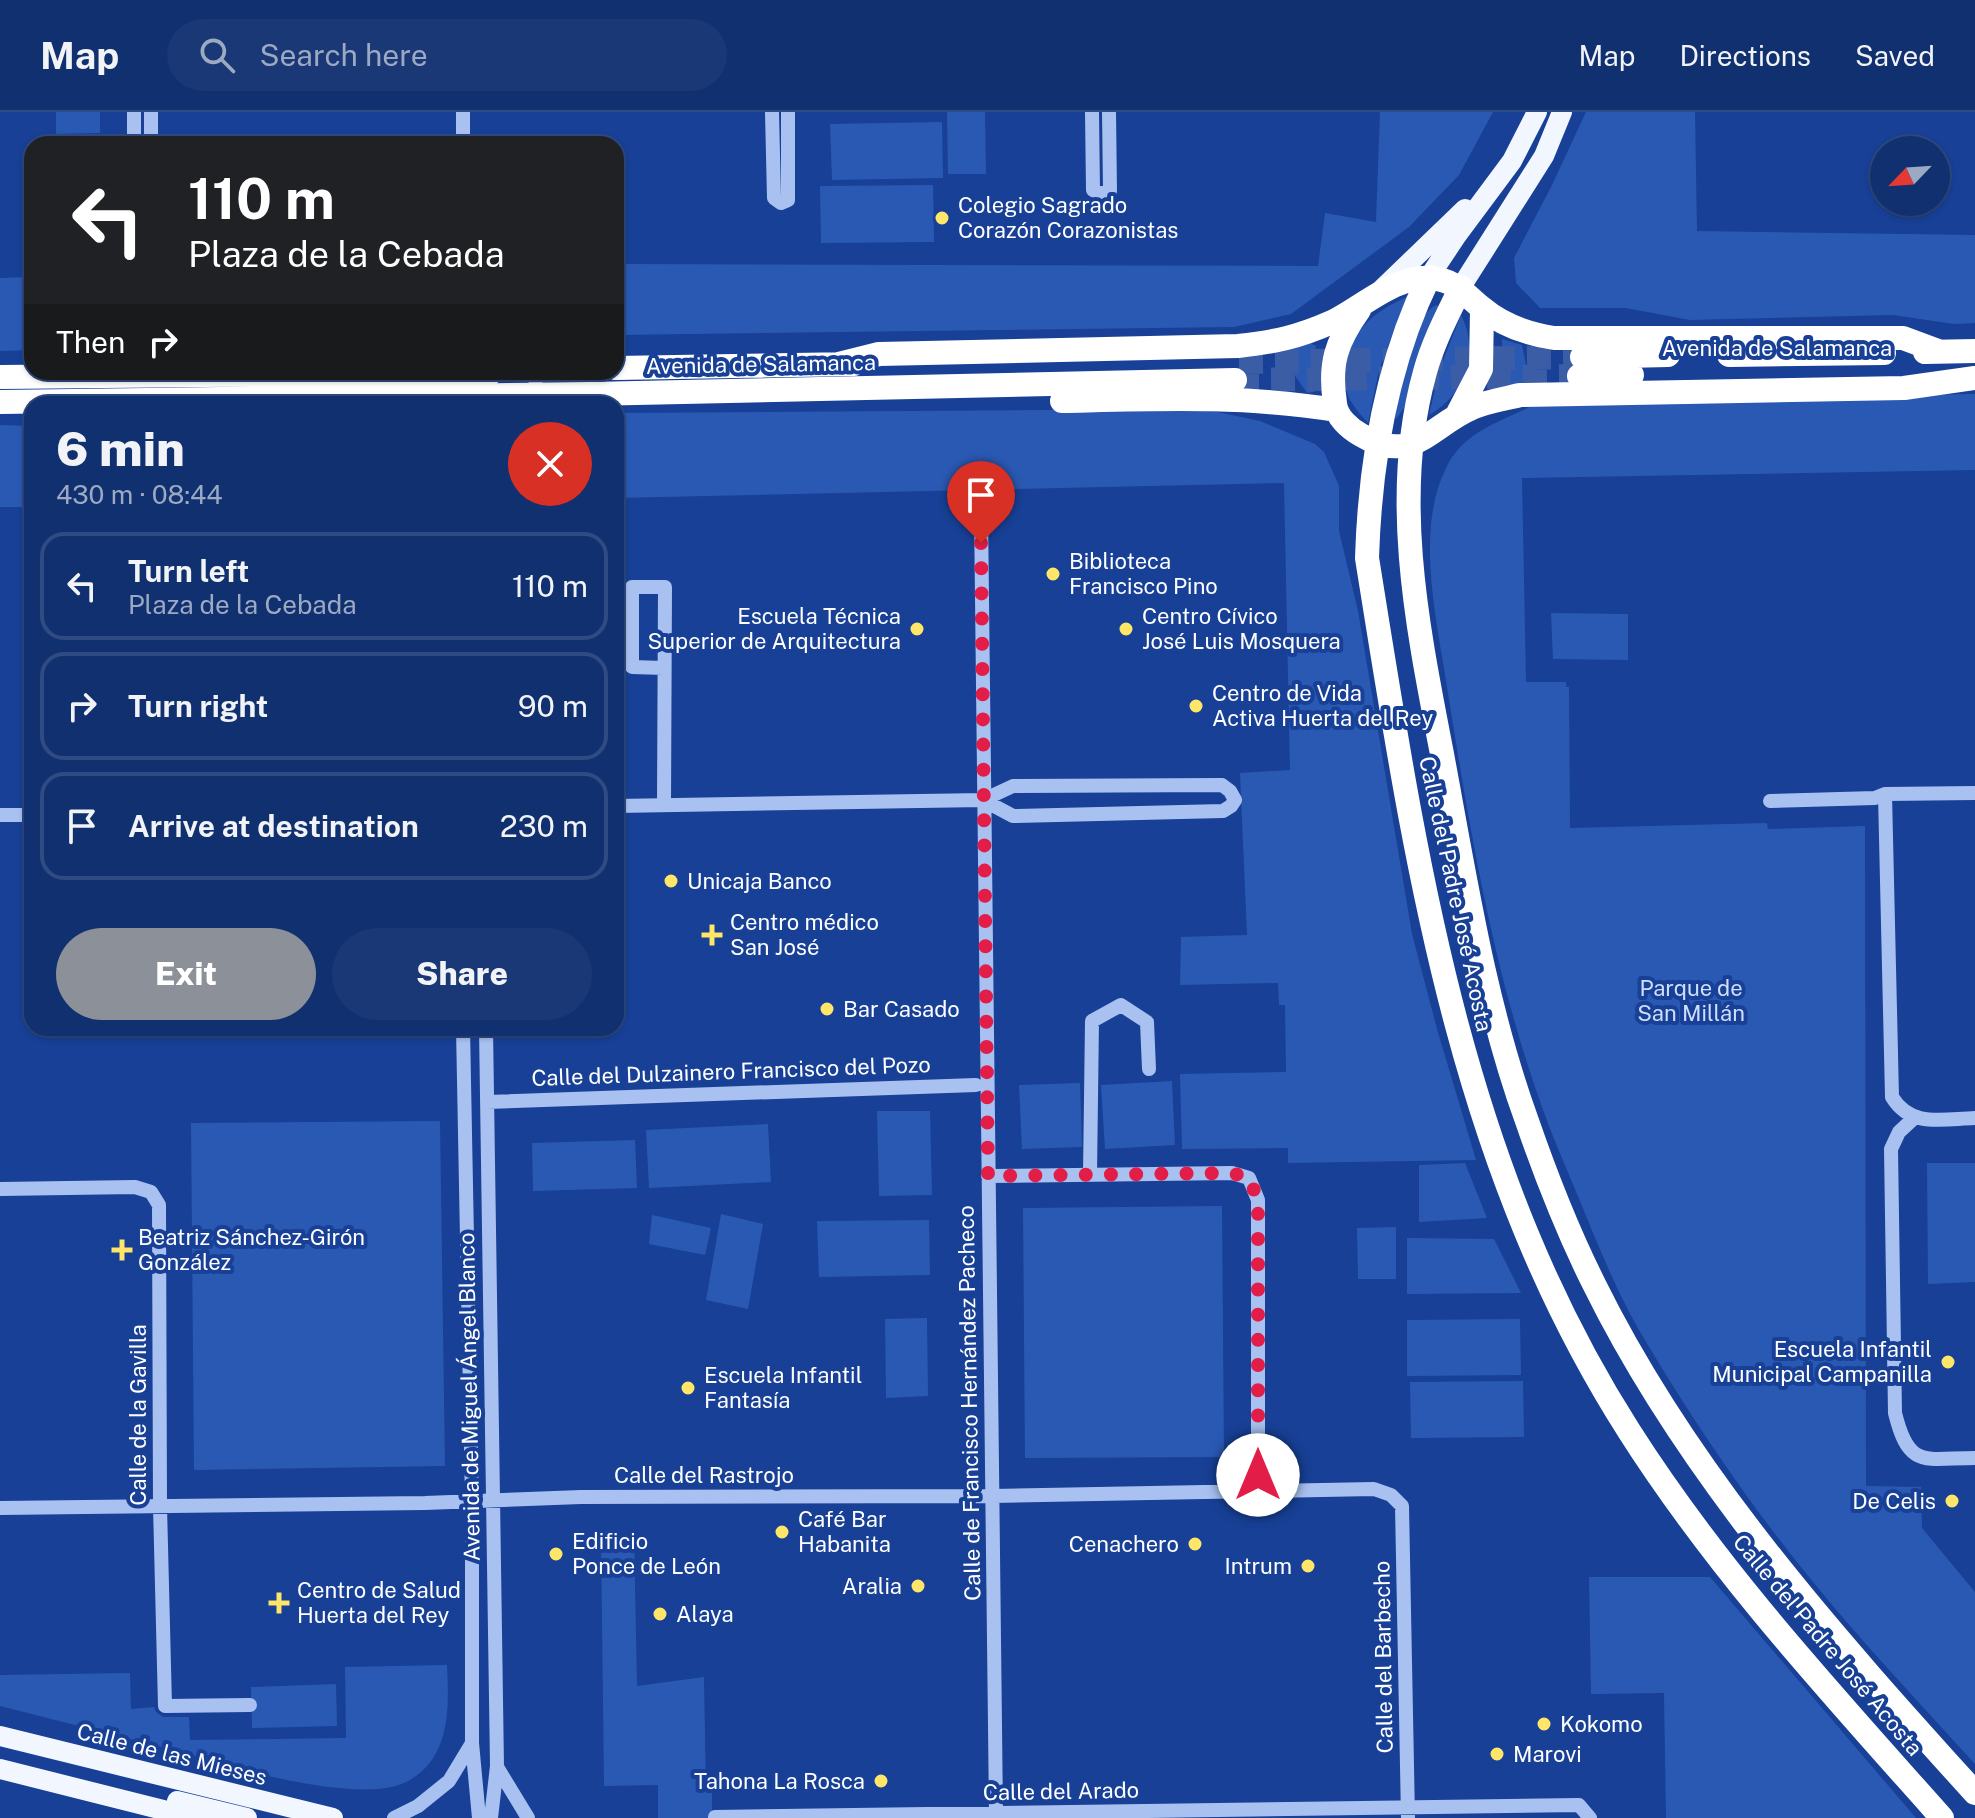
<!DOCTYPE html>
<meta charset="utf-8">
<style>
body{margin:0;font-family:"Public Sans",sans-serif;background:#1a3875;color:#f1f3f6;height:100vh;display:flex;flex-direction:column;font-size:30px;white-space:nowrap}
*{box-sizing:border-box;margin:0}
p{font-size:26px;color:#9ca9c3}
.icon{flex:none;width:44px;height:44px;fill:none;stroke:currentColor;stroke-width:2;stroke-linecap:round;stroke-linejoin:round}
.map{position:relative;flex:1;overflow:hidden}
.sheet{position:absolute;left:24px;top:284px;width:600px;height:640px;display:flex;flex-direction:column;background:#113070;border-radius:24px;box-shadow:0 2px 6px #0004,0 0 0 2px #304b83}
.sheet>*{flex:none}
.top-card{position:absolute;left:24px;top:24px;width:600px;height:244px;border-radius:24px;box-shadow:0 2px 6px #0004,0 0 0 2px #304b83;background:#202124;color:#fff;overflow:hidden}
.needle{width:52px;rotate:245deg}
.controls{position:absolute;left:1870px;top:24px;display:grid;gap:16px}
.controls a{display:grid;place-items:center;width:80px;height:80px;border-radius:50%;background:#113070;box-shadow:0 2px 6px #0004,0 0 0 2px #304b83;font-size:40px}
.pin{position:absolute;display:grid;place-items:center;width:68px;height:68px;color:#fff;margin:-82px -34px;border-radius:50% 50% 50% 0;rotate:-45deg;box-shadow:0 0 8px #0007}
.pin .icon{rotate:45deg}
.me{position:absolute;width:88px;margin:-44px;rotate:0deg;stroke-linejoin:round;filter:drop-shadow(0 0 6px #0008)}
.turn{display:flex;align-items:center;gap:28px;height:168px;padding:0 32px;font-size:36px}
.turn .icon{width:104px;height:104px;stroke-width:2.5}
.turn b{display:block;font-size:56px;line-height:68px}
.then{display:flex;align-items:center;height:76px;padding:0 32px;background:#0003;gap:16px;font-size:30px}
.round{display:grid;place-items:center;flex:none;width:84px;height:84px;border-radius:42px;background:#1a3875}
.summary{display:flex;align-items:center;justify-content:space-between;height:136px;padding:0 32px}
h1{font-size:48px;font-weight:800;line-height:60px}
.button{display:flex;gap:16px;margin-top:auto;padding:16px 32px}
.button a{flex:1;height:92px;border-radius:48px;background:#8c9099;color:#fff;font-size:32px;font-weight:800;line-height:92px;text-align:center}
.button a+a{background:#1a3875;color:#f1f3f6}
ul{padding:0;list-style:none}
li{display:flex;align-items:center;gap:24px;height:108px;margin:0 16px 12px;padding:0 16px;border:4px solid #304b83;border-radius:24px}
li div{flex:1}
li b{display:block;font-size:30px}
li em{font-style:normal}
header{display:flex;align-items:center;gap:48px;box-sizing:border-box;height:112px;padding:0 40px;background:#113070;border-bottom:2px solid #304b83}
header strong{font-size:38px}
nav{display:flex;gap:44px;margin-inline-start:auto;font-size:28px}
.search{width:560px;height:72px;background:#1a3875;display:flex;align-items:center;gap:20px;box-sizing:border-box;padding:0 28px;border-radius:44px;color:#9ca9c3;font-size:30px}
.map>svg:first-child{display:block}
.green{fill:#2a59b4}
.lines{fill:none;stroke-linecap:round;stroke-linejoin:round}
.highway-tunnel{stroke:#3a5da6;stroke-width:24;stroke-dasharray:24 12;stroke-linecap:butt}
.minor{stroke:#a8c1f1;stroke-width:14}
.major{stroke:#f2f6ff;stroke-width:20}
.highway{stroke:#fff;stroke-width:24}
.route{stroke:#e11d48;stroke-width:14;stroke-dasharray:0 25.2}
.poi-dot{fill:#ffe568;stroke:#174096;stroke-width:3}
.labels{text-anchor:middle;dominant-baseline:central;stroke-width:8;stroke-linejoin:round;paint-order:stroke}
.poi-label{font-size:22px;fill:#fff;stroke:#174096;text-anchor:start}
.street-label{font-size:22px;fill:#fff;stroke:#174096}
.park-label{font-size:22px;fill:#cfdefc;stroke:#174096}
</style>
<header>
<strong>Map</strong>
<div class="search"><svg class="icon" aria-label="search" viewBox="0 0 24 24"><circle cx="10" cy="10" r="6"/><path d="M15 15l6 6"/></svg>Search here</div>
<nav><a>Map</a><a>Directions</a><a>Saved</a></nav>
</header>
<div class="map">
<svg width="1975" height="1706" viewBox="0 0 1975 1706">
<rect width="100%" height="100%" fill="#174096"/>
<!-- green -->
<path class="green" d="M 56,0 L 100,0 L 100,21 L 56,22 Z
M 947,0 L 985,0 L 986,62 L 948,62 Z
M 1380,0 L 1493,0 L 1459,63 L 1409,115 L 1291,202 L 1234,215 L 616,223 L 616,152 L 1318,154 L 1325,101 L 1376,110 Z
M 1586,0 L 1695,0 L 1697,119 L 1975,123 L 1975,211 L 1954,212 L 1893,203 L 1690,208 L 1626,196 L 1540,196 L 1516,171 L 1514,146 L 1551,75 Z
M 942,10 L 943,66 L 832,68 L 830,12 Z
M 933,73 L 934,130 L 821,131 L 820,74 Z
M 32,165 L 32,238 L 0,239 L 0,166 Z
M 1407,185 L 1379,258 L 1368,311 C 1363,305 1356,298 1352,291 C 1346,283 1345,270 1345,260 C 1346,222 1374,199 1407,185 Z
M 1436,193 L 1439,194 L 1410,272 L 1406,293 L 1397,306 L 1393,306 C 1399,281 1412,204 1436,193 Z
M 1461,203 C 1480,240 1465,283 1429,303 L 1440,256 Z
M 1502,227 L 1522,233 L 1531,278 L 1496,277 L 1502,254 Z
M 1308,230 L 1316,234 L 1313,258 L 1314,280 L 1307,281 L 1277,238 Z
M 1975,282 L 1975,358 L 1522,366 L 1526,570 L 1566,570 L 1566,575 L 1569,575 L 1570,716 L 1767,711 L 1768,717 L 1865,714 L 1866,1374 L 1921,1375 L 1922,1416 L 1975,1480 L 1975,1652 C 1926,1598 1875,1544 1828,1488 C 1757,1404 1695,1313 1639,1218 C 1614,1174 1596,1128 1577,1082 C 1565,1053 1552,1024 1542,995 C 1494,862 1470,720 1448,581 C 1438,513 1414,420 1446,356 C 1464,317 1505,309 1539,290 Z
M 1203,297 L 1260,309 L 1315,332 L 1324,340 L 1339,374 L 1339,419 L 1358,499 L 1412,822 L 1437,917 L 1476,1048 L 1288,1051 L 1288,1036 L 1182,1037 L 1180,962 L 1286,960 L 1285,893 L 1279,893 L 1278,871 L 1180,873 L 1181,825 L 1247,823 L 1240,661 L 1290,658 L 1284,371 L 616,386 L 616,301 Z
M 0,313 L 32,314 L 32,395 L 0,395 Z
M 1551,501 L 1628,502 L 1628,548 L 1553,547 Z
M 1172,969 L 1175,1033 L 1105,1037 L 1101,973 Z
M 1080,971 L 1082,1035 L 1022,1037 L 1019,973 Z
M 877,999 L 930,999 L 932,1083 L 879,1084 Z
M 440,1009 L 445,1354 L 194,1358 L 191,1011 Z
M 768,1012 L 771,1070 L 649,1076 L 646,1018 Z
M 635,1028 L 637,1076 L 533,1079 L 532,1031 Z
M 1465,1051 L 1487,1106 L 1419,1110 L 1419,1053 Z
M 1927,1051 L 1975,1051 L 1975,1170 L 1928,1172 Z
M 1222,1094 L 1224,1345 L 1025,1346 L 1023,1096 Z
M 721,1102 L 763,1112 L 748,1197 L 706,1188 Z
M 652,1103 L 711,1116 L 705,1143 L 649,1132 Z
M 929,1108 L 930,1163 L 819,1165 L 817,1109 Z
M 1396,1115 L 1396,1167 L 1358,1167 L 1357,1116 Z
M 1407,1126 L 1494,1127 L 1521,1181 L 1407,1182 Z
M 927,1206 L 928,1284 L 886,1286 L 885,1207 Z
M 1520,1207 L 1521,1263 L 1407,1264 L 1407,1208 Z
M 1523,1269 L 1524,1325 L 1411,1326 L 1410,1270 Z
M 634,1423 L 637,1574 L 704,1565 L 706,1681 L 712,1681 L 712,1706 L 658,1706 L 658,1673 L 604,1674 L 601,1425 Z
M 1589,1465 L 1710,1465 L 1916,1706 L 1666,1706 L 1664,1581 L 1591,1582 Z
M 447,1553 C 449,1595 451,1644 410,1668 C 360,1698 210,1648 154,1633 C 103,1620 51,1607 0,1594 L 0,1563 L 130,1561 L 131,1597 L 154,1595 L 156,1600 L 163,1605 L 189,1605 L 190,1628 L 346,1626 L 345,1555 Z
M 336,1572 L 337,1614 L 252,1616 L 251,1575 Z"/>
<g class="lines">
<!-- highway-tunnel -->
<path class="highway-tunnel" d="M 1239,250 L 1582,245
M 1235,268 L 1579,264"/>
<!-- minor -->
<path class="minor" d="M 134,0 L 134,32
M 151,0 L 151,32
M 463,0 L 463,32
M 772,0 L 774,86 L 781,91 L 788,88 L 788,0
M 1092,0 L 1093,78 L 1100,81 L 1110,79 L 1109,0
M 535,287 L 536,260
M 981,399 L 996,1701
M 1885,682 L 1892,985 C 1911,1016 1942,1007 1975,1006
M 1770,689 L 1875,686 L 1885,682 L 1975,681
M 664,693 L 665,475 L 632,475 L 632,555 L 664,556
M 616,694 L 983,688 L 1013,674 L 1222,673 L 1230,679 L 1235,688 L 1231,694 L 1223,699 L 1013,704 L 983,688
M 0,703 L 32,703
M 463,916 L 472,1389 L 472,1631 L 479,1706
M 486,916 L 497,1654 L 491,1706
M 487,990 L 976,973
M 1913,1007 L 1899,1020 L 1891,1037 L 1895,1301 C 1909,1358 1925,1346 1975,1346
M 1090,1062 L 1092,909 L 1121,893 L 1147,910 L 1149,957
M 988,1064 L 1232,1061 L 1249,1066 L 1258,1088 L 1258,1380
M 0,1077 L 135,1075 L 151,1080 L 159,1093 L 160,1394 L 165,1594 L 250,1593
M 0,1396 L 425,1391 L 581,1385 L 993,1384 L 1374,1377 L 1391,1383 L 1402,1394 L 1408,1706
M 497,1655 L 528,1706
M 715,1705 L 1579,1693 L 1590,1706
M 394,1706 L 418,1694 L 449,1669 L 472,1631"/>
<!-- major -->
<path class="major" d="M 1429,165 L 1457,123 L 1512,49 L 1537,0
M 1461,175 L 1544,44 L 1562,0
M 1382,177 L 1465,97
M 0,1624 L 333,1706
M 0,1657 L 195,1706
M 177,1689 L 247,1706"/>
<!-- highway -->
<path class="highway" d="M 1429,165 C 1386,253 1370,349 1367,446 C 1416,751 1459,1053 1629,1319 C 1718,1459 1832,1582 1942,1706
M 1461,175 C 1448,202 1433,230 1425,260 C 1390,384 1418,518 1442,642 C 1465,765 1484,891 1527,1009 C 1546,1064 1568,1120 1594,1172 C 1688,1363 1834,1525 1975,1681
M 1359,198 C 1336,230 1329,252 1335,291 C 1336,305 1350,317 1361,323 C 1412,354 1430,314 1472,296 C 1487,289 1504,287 1520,283 L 1904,276 L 1975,266
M 1925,240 L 1975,239
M 1729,243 L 1884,241
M 1582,245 L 1668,243
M 839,252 L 879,242 L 1238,234 C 1275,230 1298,225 1332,210 C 1361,196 1397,162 1431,166 C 1458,169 1463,181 1482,196 C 1502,213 1528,222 1554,226 L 1903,226 L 1938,239
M 616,256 L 854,252
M 1579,264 L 1632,263
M 0,265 L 492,260
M 1062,289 C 1153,287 1245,283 1336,298
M 0,290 L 590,282 L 1235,268
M 1457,303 L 1481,257 L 1482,197"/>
</g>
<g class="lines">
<!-- route -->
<path class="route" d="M 981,431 L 988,1064 L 1232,1061 L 1249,1066 L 1258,1088 L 1258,1363"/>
</g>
<!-- markers -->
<g class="poi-dot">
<circle cx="942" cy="106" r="8"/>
<circle cx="1053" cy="462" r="8"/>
<circle cx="917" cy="517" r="8"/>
<circle cx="1126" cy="517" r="8"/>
<circle cx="1196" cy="594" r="8"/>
<circle cx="671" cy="769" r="8"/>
<path d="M708 811h8v8h8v8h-8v8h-8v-8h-8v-8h8z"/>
<circle cx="827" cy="897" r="8"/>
<path d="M118 1126h8v8h8v8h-8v8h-8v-8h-8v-8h8z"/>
<circle cx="1948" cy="1250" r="8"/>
<circle cx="688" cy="1276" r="8"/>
<circle cx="1952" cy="1389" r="8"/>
<circle cx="782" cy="1420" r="8"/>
<circle cx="1195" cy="1432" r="8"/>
<circle cx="556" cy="1442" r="8"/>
<circle cx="1308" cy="1454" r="8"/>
<circle cx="918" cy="1474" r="8"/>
<path d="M275 1479h8v8h8v8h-8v8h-8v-8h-8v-8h8z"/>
<circle cx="660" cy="1502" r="8"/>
<circle cx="1544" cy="1612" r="8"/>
<circle cx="1497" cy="1642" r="8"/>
<circle cx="881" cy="1669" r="8"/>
</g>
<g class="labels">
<!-- poi labels -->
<g class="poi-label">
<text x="958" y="93">Colegio Sagrado<tspan x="958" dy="25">Corazón Corazonistas</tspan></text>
<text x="1069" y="449">Biblioteca<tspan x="1069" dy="25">Francisco Pino</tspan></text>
<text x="901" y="504" text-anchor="end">Escuela Técnica<tspan x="901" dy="25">Superior de Arquitectura</tspan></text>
<text x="1142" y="504">Centro Cívico<tspan x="1142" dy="25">José Luis Mosquera</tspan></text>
<text x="1212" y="581">Centro de Vida<tspan x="1212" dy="25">Activa Huerta del Rey</tspan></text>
<text x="687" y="769">Unicaja Banco</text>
<text x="730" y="810">Centro médico<tspan x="730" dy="25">San José</tspan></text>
<text x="843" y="897">Bar Casado</text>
<text x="138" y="1125">Beatriz Sánchez-Girón<tspan x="138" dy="25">González</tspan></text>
<text x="1932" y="1237" text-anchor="end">Escuela Infantil<tspan x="1932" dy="25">Municipal Campanilla</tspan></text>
<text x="704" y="1263">Escuela Infantil<tspan x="704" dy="25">Fantasía</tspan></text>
<text x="1936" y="1389" text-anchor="end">De Celis</text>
<text x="798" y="1407">Café Bar<tspan x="798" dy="25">Habanita</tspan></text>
<text x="572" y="1429">Edificio<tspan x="572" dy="25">Ponce de León</tspan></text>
<text x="1179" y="1432" text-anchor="end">Cenachero</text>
<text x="1292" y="1454" text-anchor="end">Intrum</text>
<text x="902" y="1474" text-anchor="end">Aralia</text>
<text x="297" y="1478">Centro de Salud<tspan x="297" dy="25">Huerta del Rey</tspan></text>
<text x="676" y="1502">Alaya</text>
<text x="1560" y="1612">Kokomo</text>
<text x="1513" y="1642">Marovi</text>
<text x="865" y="1669" text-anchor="end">Tahona La Rosca</text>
</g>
<!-- street labels -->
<g class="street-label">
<text x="1777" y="236">Avenida de Salamanca</text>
<text transform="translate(761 252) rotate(-1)">Avenida de Salamanca</text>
<text transform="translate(1456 782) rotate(78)">Calle del Padre José Acosta</text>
<text transform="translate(731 959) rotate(-2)">Calle del Dulzainero Francisco del Pozo</text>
<text transform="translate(469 1285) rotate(-91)">Avenida de Miguel Ángel Blanco</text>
<text transform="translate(969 1291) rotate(-91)">Calle de Francisco Hernández Pacheco</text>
<text transform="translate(138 1303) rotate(-90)">Calle de la Gavilla</text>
<text x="704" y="1363">Calle del Rastrojo</text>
<text transform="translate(1828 1533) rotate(50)">Calle del Padre José Acosta</text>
<text transform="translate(1383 1545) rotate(-91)">Calle del Barbecho</text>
<text transform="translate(172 1642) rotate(14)">Calle de las Mieses</text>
<text transform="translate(1061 1679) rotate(-1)">Calle del Arado</text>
</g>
<!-- park labels -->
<g class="park-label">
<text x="1691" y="876">Parque de<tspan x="1691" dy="25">San Millán</tspan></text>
</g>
</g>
</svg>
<div class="controls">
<a><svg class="needle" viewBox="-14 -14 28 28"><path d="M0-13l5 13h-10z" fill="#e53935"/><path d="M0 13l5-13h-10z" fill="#9ca9c3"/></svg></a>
</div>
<div class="pin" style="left:981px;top:431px;background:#d93025"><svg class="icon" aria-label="arrive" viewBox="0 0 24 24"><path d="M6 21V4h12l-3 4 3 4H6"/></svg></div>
<svg class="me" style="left:1258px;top:1363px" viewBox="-20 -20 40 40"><circle r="19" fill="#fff"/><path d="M0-13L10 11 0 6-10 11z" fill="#e11d48"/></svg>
<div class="top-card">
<div class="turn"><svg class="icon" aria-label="left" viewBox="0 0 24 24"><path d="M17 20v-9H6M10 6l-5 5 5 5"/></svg><div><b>110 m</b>Plaza de la Cebada</div></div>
<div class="then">Then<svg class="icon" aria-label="right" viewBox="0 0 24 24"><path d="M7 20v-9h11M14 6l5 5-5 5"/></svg></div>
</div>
<section class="sheet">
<div class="summary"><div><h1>6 min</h1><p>430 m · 08:44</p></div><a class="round" style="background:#d93025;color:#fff"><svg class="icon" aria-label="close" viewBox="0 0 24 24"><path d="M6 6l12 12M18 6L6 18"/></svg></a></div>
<ul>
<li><svg class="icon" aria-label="left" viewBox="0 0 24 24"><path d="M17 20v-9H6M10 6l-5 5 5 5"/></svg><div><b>Turn left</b><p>Plaza de la Cebada</p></div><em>110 m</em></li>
<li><svg class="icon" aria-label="right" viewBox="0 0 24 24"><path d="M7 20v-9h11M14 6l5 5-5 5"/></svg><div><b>Turn right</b></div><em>90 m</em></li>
<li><svg class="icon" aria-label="arrive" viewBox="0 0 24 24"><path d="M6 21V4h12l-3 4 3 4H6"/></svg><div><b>Arrive at destination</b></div><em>230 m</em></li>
</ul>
<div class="button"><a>Exit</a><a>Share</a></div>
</section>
</div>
